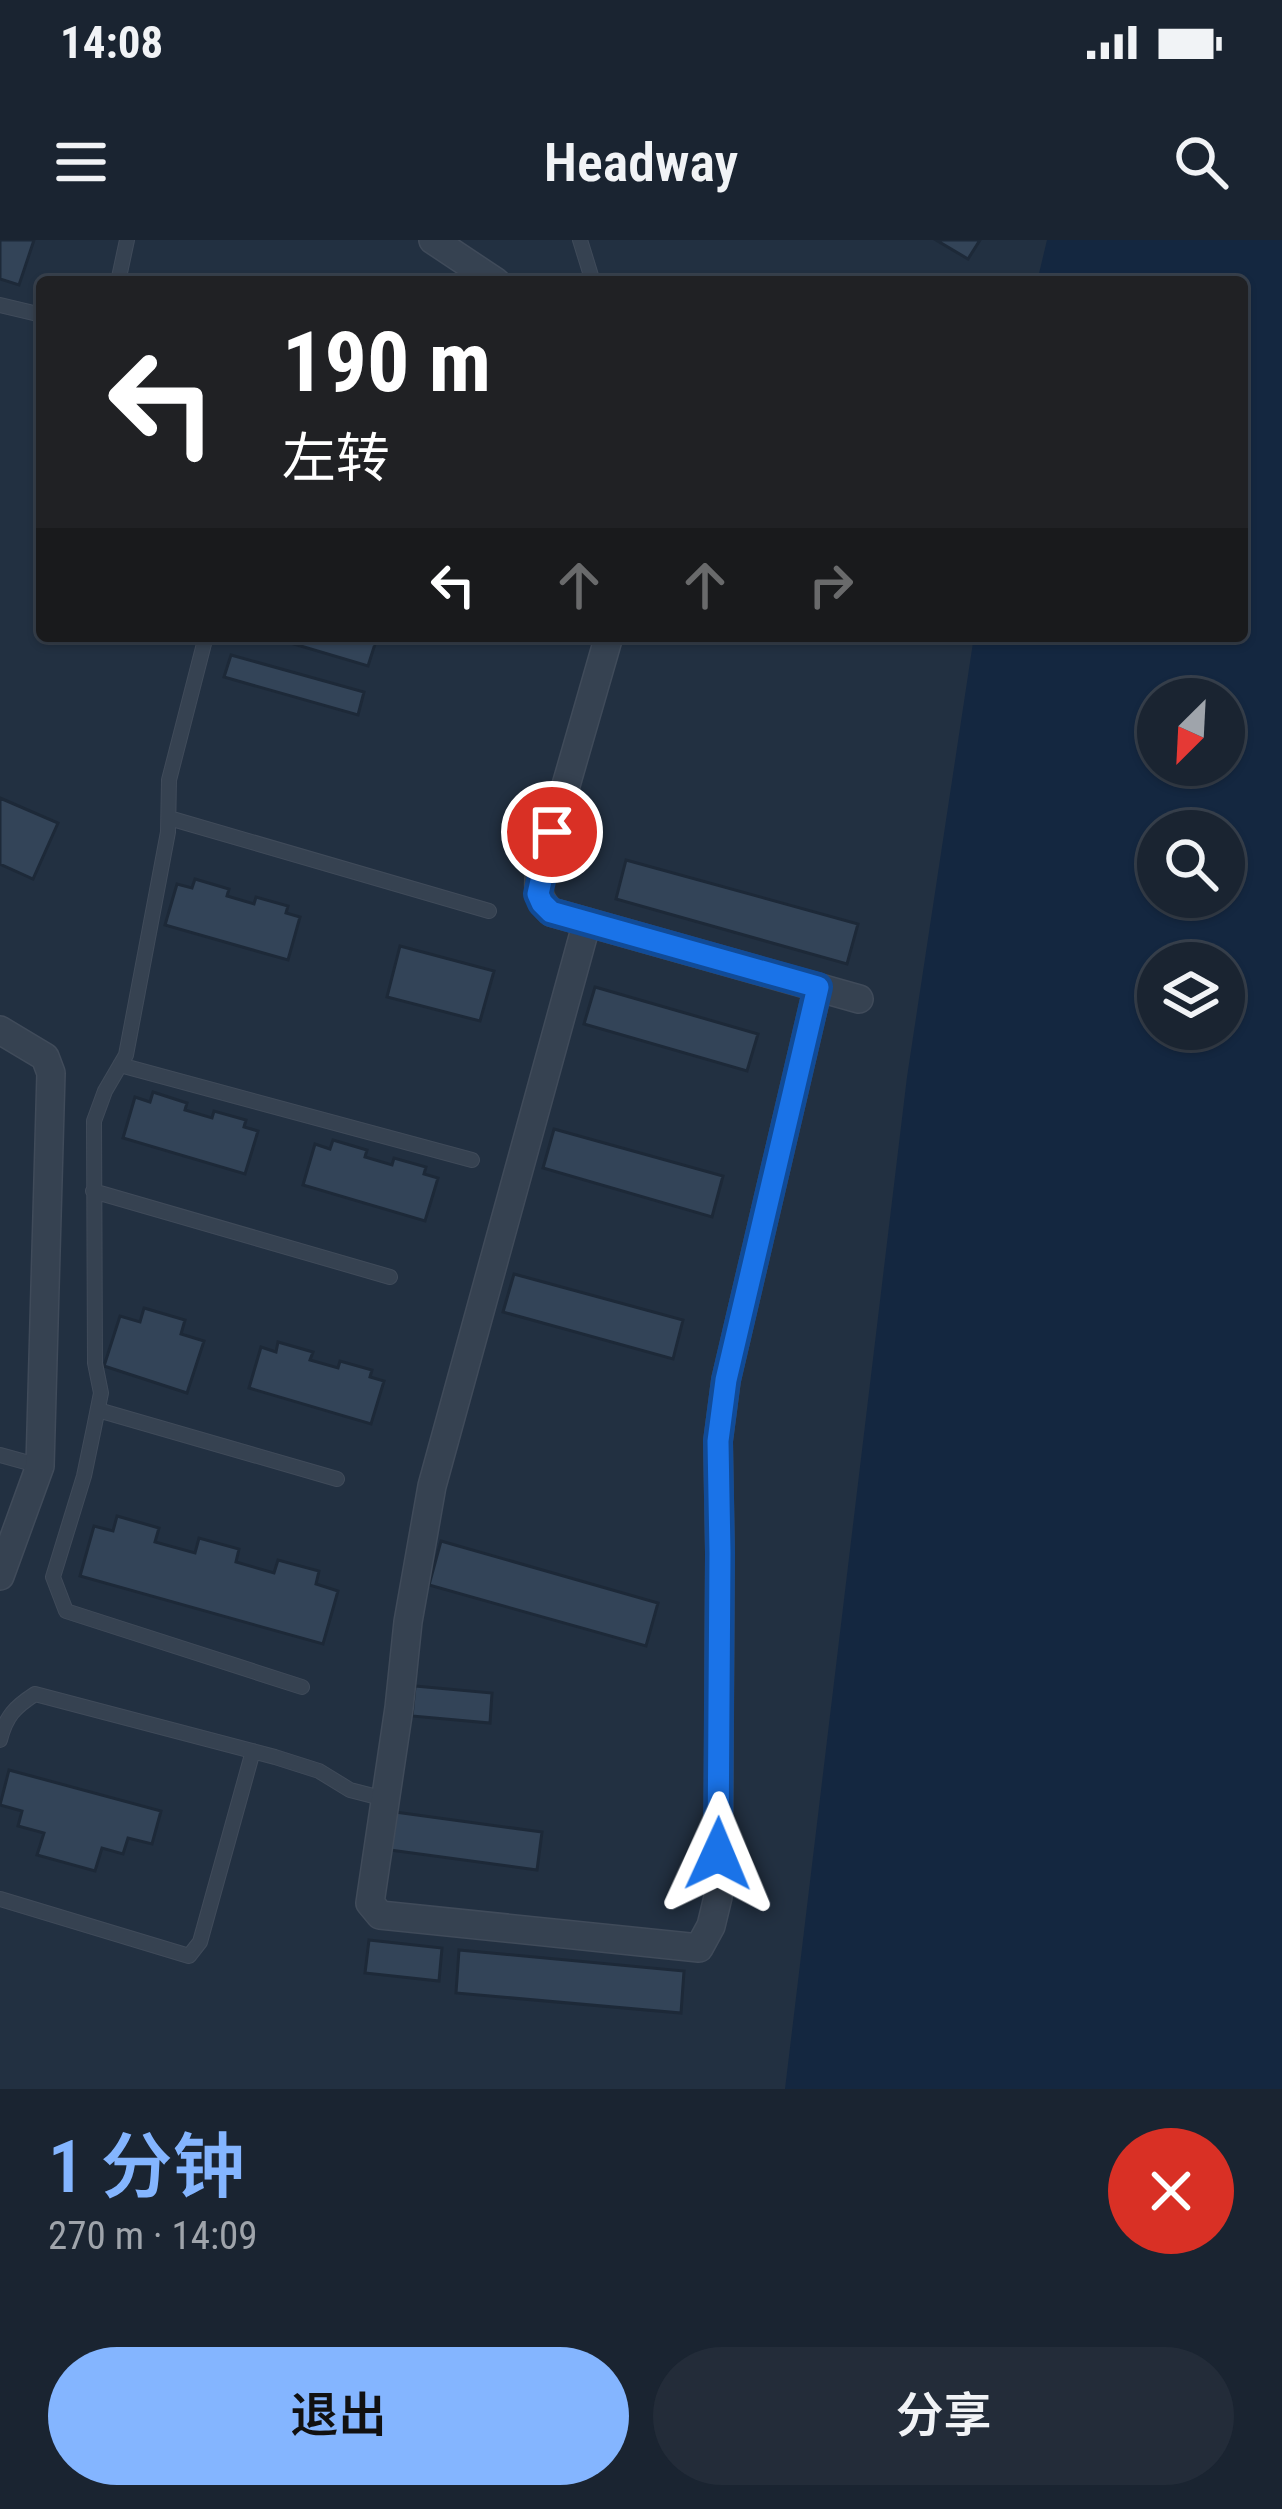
<!DOCTYPE html>
<html lang="zh">
<meta charset="utf-8">
<style>
body{margin:0;font-family:"Roboto Condensed","Noto Sans SC",sans-serif;background:#232c39;color:#f1f3f6;height:100vh;display:flex;flex-direction:column;font-size:45px;white-space:nowrap}
*{box-sizing:border-box;margin:0}
p{font-size:39px;color:#9fa4ab}
.icon{flex:none;width:66px;height:66px;fill:none;stroke:currentColor;stroke-width:2;stroke-linecap:round;stroke-linejoin:round}
.map{position:relative;height:1849px;overflow:hidden}
.panel{display:flex;flex-direction:column;background:#1a2431;flex:1}
.panel>*{flex:none}
.banner{position:absolute;left:36px;top:36px;width:1212px;height:366px;border-radius:12px;box-shadow:0 3px 9px #0004,0 0 0 3px #38414d;background:#202124;color:#fff;overflow:hidden}
.needle{width:78px;rotate:204deg}
.buttons{position:absolute;left:1137px;top:438px;display:grid;gap:24px}
.buttons a{display:grid;place-items:center;width:108px;height:108px;border-radius:50%;background:#1a2431;box-shadow:0 3px 9px #0004,0 0 0 3px #38414d;font-size:60px}
.pin{position:absolute;display:grid;place-items:center;width:102px;height:102px;color:#fff;margin:-51px;border:6px solid #fff;border-radius:50%;box-shadow:0 3px 12px #0007}
.me{position:absolute;width:132px;margin:-66px;rotate:1deg;stroke-linejoin:round;filter:drop-shadow(0 0 9px #0008)}
.turn{display:flex;align-items:center;gap:42px;height:252px;padding:0 48px;font-size:54px}
.turn .icon{width:156px;height:156px;stroke-width:2.5}
.turn b{display:block;font-size:84px;line-height:102px}
.lanes{display:flex;align-items:center;height:114px;padding:0 48px;background:#0003;justify-content:center;gap:60px;direction:ltr}
.lanes .off{opacity:.35}
.round{display:grid;place-items:center;flex:none;width:126px;height:126px;border-radius:63px;background:#232c39}
.summary{display:flex;align-items:center;justify-content:space-between;height:204px;padding:0 48px}
h1{font-size:72px;font-weight:600;line-height:90px;color:#84b5ff}
.button{display:flex;gap:24px;margin-top:auto;padding:24px 48px}
.button a{flex:1;height:138px;border-radius:72px;background:#84b5ff;color:#111;font-size:48px;font-weight:600;line-height:138px;text-align:center}
.button a+a{background:#232c39;color:#f1f3f6}
.status{display:flex;justify-content:space-between;align-items:center;height:84px;padding:0 60px;background:#1a2431;direction:ltr}
.status svg{height:33px;fill:currentColor}
header{display:flex;justify-content:space-between;align-items:center;height:156px;padding:0 48px;background:#1a2431;font-size:54px;font-weight:600}
.map>svg:first-child{display:block}
.water{fill:#142740;fill-rule:evenodd}
.building{fill:#334458;stroke:#1d2938;stroke-width:3}
.lines{fill:none;stroke-linecap:round;stroke-linejoin:round}
.service-casing{stroke:#404b5a;stroke-width:16}
.minor-casing{stroke:#404b5a;stroke-width:30}
.service{stroke:#364251;stroke-width:14}
.minor{stroke:#364251;stroke-width:27}
.route-casing{stroke:#114b97;stroke-width:30}
.route{stroke:#1a73e8;stroke-width:21}
</style>
<div class="status"><b>14:08</b><svg viewBox="0 0 49 12"><path d="M0 12V9h3v3zM5 12V6h3v6zM10 12V3h3v9zM15 12V0h3v12zM26 1h20v11H26zM47 4h2v5h-2z"/></svg></div>
<header><svg class="icon" aria-label="menu" viewBox="0 0 24 24"><path d="M4 6h16M4 12h16M4 18h16"/></svg>Headway<svg class="icon" aria-label="search" viewBox="0 0 24 24"><circle cx="10" cy="10" r="6"/><path d="M15 15l6 6"/></svg></header>
<div class="map">
<svg width="1282" height="1849" viewBox="0 0 1282 1849">
<rect width="100%" height="100%" fill="#223041"/>
<!-- water -->
<path class="water" d="M 1047,0 L 1282,0 L 1282,1849 L 785,1849 L 907,837 L 974,396 L 1242,396 L 1242,42 L 1037,42 ZM 1158,459 L 1224,459 L 1224,525 L 1158,525 ZM 1158,591 L 1224,591 L 1224,657 L 1158,657 ZM 1158,723 L 1224,723 L 1224,789 L 1158,789 Z"/>
<!-- building -->
<path class="building" d="M 0,0 L 34,0 L 19,45 L 0,39 Z
M 936,0 L 980,0 L 968,19 Z
M 267,396 L 350,396 L 375,404 L 368,426 Z
M 231,415 L 364,452 L 358,475 L 224,437 Z
M 0,558 L 58,583 L 33,639 L 0,624 Z
M 626,620 L 858,684 L 847,724 L 616,659 Z
M 195,639 L 229,649 L 227,656 L 254,664 L 256,657 L 288,666 L 286,673 L 300,677 L 288,720 L 165,685 L 177,644 L 192,648 Z
M 400,706 L 494,731 L 480,781 L 387,757 Z
M 595,747 L 758,794 L 747,831 L 584,784 Z
M 153,852 L 187,863 L 185,870 L 212,878 L 214,871 L 246,880 L 244,887 L 258,891 L 245,934 L 123,898 L 135,857 L 150,862 Z
M 554,889 L 723,936 L 712,977 L 543,928 Z
M 333,900 L 367,910 L 365,917 L 392,925 L 394,918 L 426,927 L 424,934 L 438,938 L 425,981 L 303,945 L 315,904 L 330,909 Z
M 514,1034 L 683,1080 L 673,1119 L 503,1072 Z
M 144,1068 L 185,1080 L 181,1094 L 204,1101 L 187,1153 L 104,1126 L 120,1076 L 140,1082 Z
M 278,1102 L 313,1112 L 310,1120 L 338,1128 L 340,1121 L 372,1130 L 370,1137 L 384,1141 L 371,1184 L 249,1148 L 261,1107 L 276,1112 Z
M 117,1276 L 159,1288 L 155,1302 L 195,1313 L 199,1298 L 239,1309 L 236,1322 L 274,1333 L 278,1320 L 319,1331 L 316,1344 L 338,1351 L 323,1404 L 80,1336 L 94,1286 L 113,1291 Z
M 441,1301 L 658,1363 L 646,1406 L 429,1345 Z
M 415,1446 L 492,1453 L 490,1483 L 412,1476 Z
M 9,1530 L 161,1571 L 152,1604 L 128,1598 L 123,1614 L 102,1608 L 95,1631 L 37,1615 L 44,1593 L 18,1586 L 22,1571 L 0,1565 Z
M 395,1572 L 542,1592 L 537,1630 L 390,1610 Z
M 369,1700 L 442,1708 L 439,1741 L 365,1733 Z
M 459,1710 L 684,1731 L 681,1773 L 456,1753 Z"/>
<g class="lines">
<defs>
<path id="service" d="M 580,0 L 593,42
M 118,42 L 127,0
M 0,65 L 42,75
M 206,396 L 169,540 L 168,592 L 126,815 L 105,851 L 94,881 L 95,1123 L 101,1153 L 94,1188 L 84,1236 L 53,1337 L 66,1371 L 302,1447
M 169,578 L 489,671
M 120,825 L 472,920
M 93,951 L 390,1037
M 98,1170 L 337,1239
M 0,1215 L 40,1226
M 0,1500 C 6,1476 15,1467 35,1454 L 275,1517 L 319,1531 L 350,1550 L 385,1559
M 0,1659 L 189,1716 L 200,1702 L 253,1511"/>
<path id="minor" d="M 433,0 L 496,42
M 609,396 L 539,639 C 538,655 540,661 551,672 L 859,759
M 587,682 L 432,1246 L 408,1382 L 399,1468 L 370,1663 L 380,1675 L 699,1708 L 711,1686 L 718,1657 L 720,1313 L 718,1201 L 726,1140 L 818,747
M 0,790 L 45,817 L 51,833 L 40,1226 L 0,1336"/>
</defs>
<!-- service casing -->
<use href="#service" class="service-casing"/>
<!-- minor casing -->
<use href="#minor" class="minor-casing"/>
<!-- service -->
<use href="#service" class="service"/>
<!-- minor -->
<use href="#minor" class="minor"/>
</g>
<g class="lines">
<defs>
<path id="route" d="M 552,592 L 538,654 L 542,663 L 551,672 L 818,747 L 726,1140 L 718,1201 L 720,1313 L 718,1614"/>
</defs>
<!-- route casing -->
<use href="#route" class="route-casing"/>
<!-- route -->
<use href="#route" class="route"/>
</g>
</svg>
<div class="buttons">
<a><svg class="needle" viewBox="-14 -14 28 28"><path d="M0-13l5 13h-10z" fill="#e53935"/><path d="M0 13l5-13h-10z" fill="#9fa4ab"/></svg></a>
<a><svg class="icon" aria-label="search" viewBox="0 0 24 24"><circle cx="10" cy="10" r="6"/><path d="M15 15l6 6"/></svg></a>
<a><svg class="icon" aria-label="layers" viewBox="0 0 24 24"><path d="M12 4l9 5-9 5-9-5zM3 14l9 5 9-5"/></svg></a>
</div>
<div class="pin" style="left:552px;top:592px;background:#d93025"><svg class="icon" aria-label="arrive" viewBox="0 0 24 24"><path d="M6 21V4h12l-3 4 3 4H6"/></svg></div>
<svg class="me" style="left:718px;top:1614px" viewBox="-20 -20 40 40"><path d="M0-17L14 15 0 8-14 15z" fill="#1a73e8" stroke="#fff" stroke-width="4"/></svg>
<div class="banner">
<div class="turn"><svg class="icon" aria-label="left" viewBox="0 0 24 24"><path d="M17 20v-9H6M10 6l-5 5 5 5"/></svg><div><b>190 m</b>左转</div></div>
<div class="lanes"><svg class="icon" aria-label="left" viewBox="0 0 24 24"><path d="M17 20v-9H6M10 6l-5 5 5 5"/></svg><svg class="icon off" aria-label="ahead" viewBox="0 0 24 24"><path d="M12 20V5M6 11l6-6 6 6"/></svg><svg class="icon off" aria-label="ahead" viewBox="0 0 24 24"><path d="M12 20V5M6 11l6-6 6 6"/></svg><svg class="icon off" aria-label="right" viewBox="0 0 24 24"><path d="M7 20v-9h11M14 6l5 5-5 5"/></svg></div>
</div>
</div>
<section class="panel">
<div class="summary"><div><h1>1 分钟</h1><p>270 m · 14:09</p></div><a class="round" style="background:#d93025;color:#fff"><svg class="icon" aria-label="close" viewBox="0 0 24 24"><path d="M6 6l12 12M18 6L6 18"/></svg></a></div>
<div class="button"><a>退出</a><a>分享</a></div>
</section>
